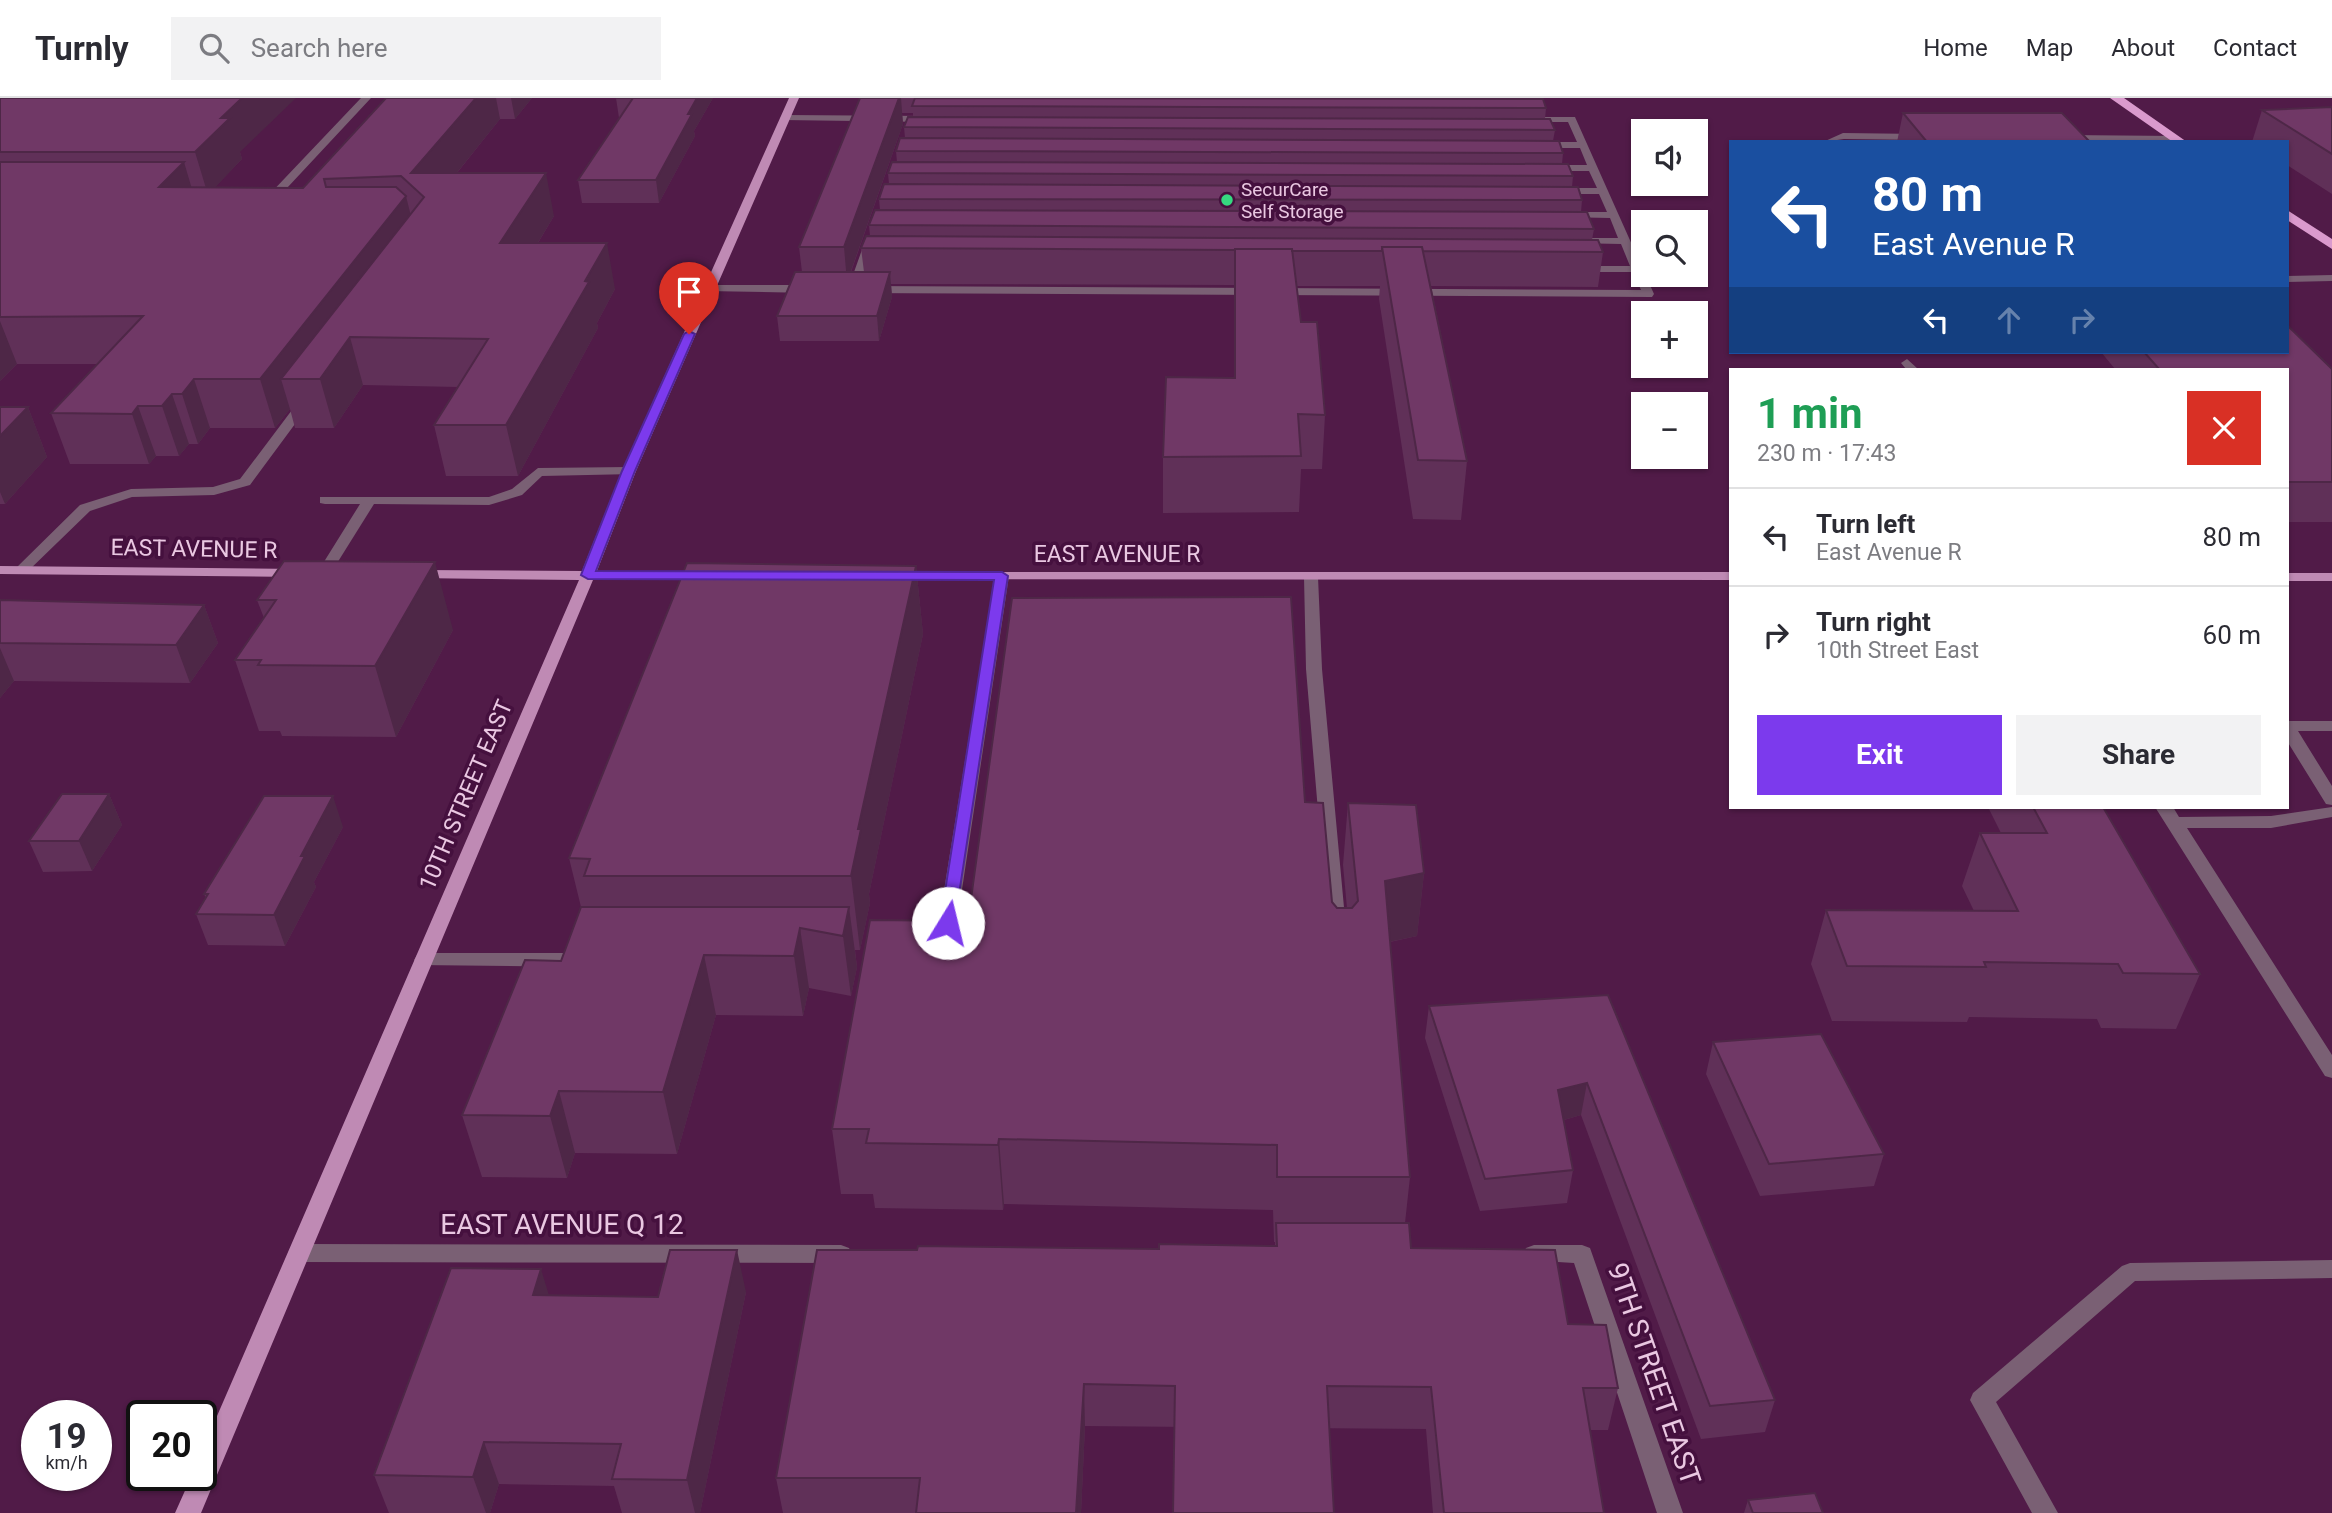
<!DOCTYPE html>
<meta charset="utf-8">
<style>
body{margin:0;font-family:Roboto,sans-serif;background:#f2f2f3;color:#2b2b33;height:100vh;display:flex;flex-direction:column;font-size:26px;white-space:nowrap}
*{box-sizing:border-box;margin:0}
p{font-size:23px;color:#7c7c81}
.icon{flex:none;width:38px;height:38px;fill:none;stroke:currentColor;stroke-width:2;stroke-linecap:round;stroke-linejoin:round}
.map{position:relative;flex:1;overflow:hidden}
.sheet{position:absolute;left:1729px;top:270px;width:560px;height:441px;display:flex;flex-direction:column;background:#fff;border-radius:0px;box-shadow:0 2px 5px #0004}
.sheet>*{flex:none}
.top-card{position:absolute;left:1729px;top:42px;width:560px;height:214px;border-radius:0px;box-shadow:0 2px 5px #0004;background:#1a4fa0;color:#fff;overflow:hidden}
.fabs{position:absolute;left:1631px;top:21px;display:grid;gap:14px}
.fabs a{display:grid;place-items:center;width:77px;height:77px;border-radius:0px;background:#fff;box-shadow:0 2px 5px #0004;font-size:35px}
.speed{position:absolute;left:21px;top:1302px;display:flex;gap:14px;font-size:35px;font-weight:700;text-align:center}
.speed>*{display:grid;place-content:center;width:91px;height:91px;border-radius:50%;background:#fff;box-shadow:0 2px 5px #0004;line-height:1}
.speed small{font-size:18px;font-weight:400}
.speed .limit{border:4px solid #111;border-radius:10px;background:#fff;color:#111}
.pin{position:absolute;display:grid;place-items:center;width:60px;height:60px;color:#fff;margin:-72px -30px;border-radius:50% 50% 50% 0;rotate:-45deg;box-shadow:0 0 7px #0007}
.pin .icon{rotate:45deg}
.me{position:absolute;width:77px;margin:-38px;rotate:9deg;stroke-linejoin:round;filter:drop-shadow(0 0 5px #0008)}
.turn{display:flex;align-items:center;gap:24px;height:147px;padding:0 28px;font-size:32px}
.turn .icon{width:91px;height:91px;stroke-width:2.5}
.turn b{display:block;font-size:49px;line-height:60px}
.lanes{display:flex;align-items:center;height:66px;padding:0 28px;background:#0003;justify-content:center;gap:35px;direction:ltr}
.lanes .off{opacity:.35}
.round{display:grid;place-items:center;flex:none;width:74px;height:74px;border-radius:0px;background:#f2f2f3}
.summary{display:flex;align-items:center;justify-content:space-between;height:119px;padding:0 28px}
h1{font-size:42px;font-weight:700;line-height:52px;color:#1e9e55}
.action{display:flex;gap:14px;margin-top:auto;padding:14px 28px}
.action a{flex:1;height:80px;border-radius:0px;background:#7c3aed;color:#fff;font-size:28px;font-weight:700;line-height:80px;text-align:center}
.action a+a{background:#f2f2f3;color:#2b2b33}
ul{padding:0;list-style:none}
li{display:flex;align-items:center;gap:21px;height:98px;padding:0 28px;border-top:2px solid #e1e1e2}
li div{flex:1}
li b{display:block;font-size:26px}
li em{font-style:normal}
header{display:flex;align-items:center;gap:42px;box-sizing:border-box;height:98px;padding:0 35px;background:#fff;border-bottom:2px solid #e1e1e2}
header strong{font-size:33px}
nav{display:flex;gap:38px;margin-inline-start:auto;font-size:24px}
.search{width:490px;height:63px;background:#f2f2f3;display:flex;align-items:center;gap:18px;box-sizing:border-box;padding:0 24px;border-radius:0px;color:#7c7c81;font-size:26px}
.map>svg:first-child{display:block}
.lines{fill:none;stroke-linecap:round;stroke-linejoin:round}
.minor{fill:#7a6074;fill-rule:evenodd}
.major{fill:#bf8ab4;fill-rule:evenodd}
.highway{fill:#da9acd;fill-rule:evenodd}
.wall{fill:#603058;fill-rule:evenodd}
.shaded-wall{fill:#4e2747}
.building{fill:#703866;stroke:#4e2747;stroke-width:2}
.route{fill:#7c3aed;stroke:#51269a;stroke-width:2}
.poi-dot{fill:#36d880;stroke:#45103e;stroke-width:2.5}
.labels{text-anchor:middle;dominant-baseline:central;stroke-width:7;stroke-linejoin:round;paint-order:stroke}
.far-poi-label{font-size:19px;fill:#eac8e2;stroke:#45103e;text-anchor:start}
.street-label{font-size:23px;fill:#eac8e2;stroke:#45103e}
.near-street-label{font-size:28px;fill:#eac8e2;stroke:#45103e}
</style>
<header>
<strong>Turnly</strong>
<div class="search"><svg class="icon" aria-label="search" viewBox="0 0 24 24"><circle cx="10" cy="10" r="6"/><path d="M15 15l6 6"/></svg>Search here</div>
<nav><a>Home</a><a>Map</a><a>About</a><a>Contact</a></nav>
</header>
<div class="map">
<svg width="2332" height="1415" viewBox="0 0 2332 1415">
<rect width="100%" height="100%" fill="#511b48"/>
<g class="lines">
<!-- minor -->
<path class="minor" d="M 361,0 L 371,0 L 273,105 L 260,105 L 260,101 L 266,100 Z
M 1488,0 L 1539,0 L 1534,3 L 1493,3 Z
M 785,17 L 929,18 L 934,21 L 929,24 L 782,22 L 780,20 Z
M 1524,19 L 1575,19 L 1654,196 L 1652,199 L 854,195 L 848,191 L 864,146 L 870,143 L 876,146 L 861,188 L 1641,192 L 1633,174 L 1577,174 L 1571,171 L 1577,168 L 1630,168 L 1621,146 L 1572,145 L 1570,143 L 1576,140 L 1618,140 L 1610,120 L 1561,119 L 1560,117 L 1565,114 L 1607,114 L 1599,96 L 1557,96 L 1552,93 L 1557,90 L 1597,90 L 1589,73 L 1548,73 L 1543,70 L 1548,67 L 1587,67 L 1580,50 L 1538,50 L 1533,47 L 1538,44 L 1577,44 L 1568,24 L 1527,24 L 1522,21 Z
M 1843,35 L 1921,36 L 1926,39 L 1921,42 L 1844,41 L 1823,44 Z
M 2065,37 L 2177,38 L 2182,41 L 2178,44 L 2061,42 L 2061,38 Z
M 2332,177 L 2332,183 L 2287,184 L 2287,178 Z
M 709,187 L 812,187 L 818,191 L 812,195 L 705,193 L 705,189 Z
M 1907,261 L 1918,271 L 1906,271 L 1901,265 Z
M 306,299 L 312,303 L 250,387 L 214,397 L 132,399 L 90,413 L 26,475 L 16,475 L 14,472 L 80,407 L 131,391 L 213,389 L 240,381 L 301,300 Z
M 629,369 L 636,373 L 634,376 L 542,378 L 522,397 L 489,407 L 374,406 L 329,478 L 324,479 L 317,475 L 360,406 L 325,406 L 320,405 L 320,399 L 489,399 L 512,391 L 538,370 Z
M 1002,474 L 1009,478 L 957,825 L 941,843 L 934,845 L 925,839 L 939,823 L 995,478 Z
M 1311,475 L 1318,479 L 1322,571 L 1346,831 L 1337,837 L 1328,831 L 1306,571 L 1304,479 Z
M 2287,623 L 2332,623 L 2332,633 L 2298,633 L 2332,688 L 2332,707 L 2326,706 L 2287,643 Z
M 2155,709 L 2173,709 L 2179,719 L 2271,718 L 2332,709 L 2332,719 L 2271,730 L 2187,730 L 2332,957 L 2332,980 L 2325,978 Z
M 424,855 L 583,855 L 590,857 L 593,862 L 590,867 L 583,869 L 417,867 L 414,862 L 417,857 Z
M 299,1146 L 841,1147 L 849,1150 L 852,1156 L 849,1162 L 841,1165 L 299,1164 L 291,1161 L 288,1155 L 291,1149 Z
M 1534,1147 L 1582,1147 L 1590,1150 L 1683,1415 L 1657,1415 L 1574,1165 L 1526,1162 L 1523,1156 L 1526,1150 Z
M 2332,1162 L 2332,1180 L 2135,1183 L 1996,1304 L 2058,1415 L 2032,1415 L 1970,1302 L 1973,1295 L 2122,1168 L 2130,1165 Z"/>
<!-- major -->
<path class="major" d="M 789,0 L 799,0 L 636,373 L 597,473 L 705,474 L 712,478 L 705,482 L 593,482 L 201,1415 L 175,1415 L 192,1377 L 201,1377 L 201,1355 L 579,482 L 415,480 L 408,476 L 415,472 L 582,473 L 622,373 Z
M 0,468 L 299,471 L 306,475 L 299,479 L 0,476 Z
M 894,474 L 1731,474 L 1731,482 L 889,481 L 887,478 Z
M 2287,475 L 2332,475 L 2332,483 L 2287,483 Z"/>
<!-- highway -->
<path class="highway" d="M 2110,0 L 2124,0 L 2187,44 L 2173,44 Z
M 2287,112 L 2332,141 L 2332,151 L 2287,122 Z"/>
</g>
<!-- wall -->
<path class="wall" d="M 0,0 L 240,54 L 242,61 L 215,89 L 303,90 L 386,0 L 532,0 L 515,21 L 500,21 L 457,75 L 554,118 L 538,145 L 615,191 L 597,225 L 598,230 L 518,378 L 446,378 L 434,327 L 458,289 L 363,287 L 334,330 L 295,330 L 290,311 L 275,330 L 210,330 L 198,346 L 189,346 L 179,358 L 156,358 L 149,366 L 70,366 L 51,315 L 97,266 L 17,266 L 0,283 Z
M 616,0 L 713,0 L 694,33 L 695,38 L 659,105 L 582,105 L 578,82 L 619,20 Z
M 860,0 L 1436,0 L 1546,10 L 1545,21 L 1555,32 L 1553,43 L 1563,55 L 1562,66 L 1573,78 L 1572,89 L 1582,102 L 1581,114 L 1594,131 L 1592,142 L 1603,154 L 1598,189 L 1431,188 L 1467,363 L 1461,422 L 1413,421 L 1379,201 L 1380,188 L 1296,188 L 1301,224 L 1325,317 L 1322,371 L 1301,371 L 1299,414 L 1163,415 L 1163,359 L 1234,280 L 1234,187 L 891,186 L 892,199 L 879,243 L 780,243 L 777,218 L 802,174 L 799,149 ZM 902,15 L 913,15 L 913,19 L 904,29 L 905,40 L 896,53 L 897,64 L 888,75 L 889,86 L 879,101 L 880,112 L 869,127 L 870,138 L 861,150 L 864,174 L 851,174 L 903,26 Z
M 2332,9 L 2332,96 L 2287,67 L 2287,44 L 2252,44 L 2262,12 Z
M 1903,15 L 2090,44 L 1897,44 Z
M 2101,254 L 2287,254 L 2332,271 L 2332,424 L 2287,424 L 2287,271 L 2115,271 Z
M 0,309 L 28,309 L 47,359 L 5,406 L 0,406 Z
M 284,463 L 453,532 L 396,639 L 282,638 L 280,633 L 259,633 L 235,562 L 264,520 L 257,502 Z
M 916,468 L 923,536 L 869,796 L 870,805 L 860,852 L 855,852 L 857,869 L 851,898 L 809,890 L 803,918 L 716,917 L 677,1056 L 575,1055 L 567,1080 L 482,1079 L 462,1017 L 561,863 L 581,809 L 569,760 Z
M 0,502 L 204,507 L 218,545 L 190,585 L 14,583 L 0,600 Z
M 109,696 L 122,727 L 92,773 L 43,774 L 29,743 Z
M 1305,704 L 1332,804 L 1337,810 L 1347,810 L 1343,767 L 1348,705 L 1424,775 L 1417,838 L 1390,844 L 1410,1079 L 1405,1125 L 1411,1150 L 1568,1226 L 1618,1290 L 1608,1332 L 1590,1332 L 1604,1415 L 1433,1415 L 1426,1331 L 1085,1328 L 1081,1415 L 783,1415 L 776,1380 L 1159,1151 L 1275,1148 L 1275,1144 L 1274,1144 L 1273,1112 L 1004,1106 L 1003,1112 L 875,1110 L 873,1096 L 841,1096 L 832,1031 L 968,823 Z
M 1828,709 L 1896,709 L 1829,710 Z
M 1988,709 L 2103,709 L 2200,876 L 2176,931 L 2101,930 L 2097,921 L 1969,919 L 1967,924 L 1832,923 L 1811,866 L 1826,812 L 1974,813 L 1962,788 L 1980,735 L 2001,735 Z
M 343,729 L 314,784 L 316,789 L 285,848 L 208,847 L 196,816 L 206,800 L 204,796 Z
M 1608,897 L 1775,1302 L 1765,1334 L 1701,1341 L 1581,1017 L 1564,1022 L 1573,1072 L 1567,1105 L 1480,1113 L 1425,940 L 1429,908 Z
M 1713,944 L 1884,1056 L 1874,1088 L 1760,1098 L 1706,976 Z
M 746,1194 L 700,1415 L 622,1415 L 614,1388 L 499,1386 L 490,1415 L 389,1415 L 374,1377 L 549,1197 L 658,1199 Z
M 1748,1402 L 1823,1415 L 1744,1415 Z"/>
<!-- shaded-wall -->
<path class="shaded-wall" d="M 242,0 L 296,0 L 240,54 L 242,61 L 208,97 L 195,54 L 221,20 Z
M 476,0 L 496,0 L 500,21 L 427,112 L 424,99 L 411,75 Z
M 511,0 L 532,0 L 515,21 Z
M 697,0 L 713,0 L 694,33 L 695,38 L 659,105 L 656,82 L 688,16 Z
M 899,0 L 901,0 L 903,26 L 847,184 L 844,149 Z
M 184,64 L 197,108 L 159,89 Z
M 546,75 L 554,118 L 510,191 L 500,145 Z
M 406,98 L 417,142 L 281,281 L 290,311 L 275,330 L 260,281 Z
M 607,145 L 615,191 L 597,225 L 598,230 L 518,378 L 506,327 Z
M 890,174 L 892,199 L 879,243 L 877,218 Z
M 0,223 L 17,266 L 0,283 Z
M 350,239 L 363,287 L 334,330 L 320,281 Z
M 194,281 L 210,330 L 198,346 L 182,296 Z
M 172,296 L 189,346 L 179,358 L 162,308 Z
M 138,308 L 156,358 L 149,366 L 132,316 Z
M 28,309 L 47,359 L 5,406 L 0,394 L 0,338 Z
M 435,464 L 453,532 L 396,639 L 375,568 Z
M 916,468 L 923,536 L 869,796 L 870,805 L 860,852 L 851,778 L 858,731 Z
M 204,507 L 218,545 L 190,585 L 176,547 Z
M 0,550 L 14,583 L 0,600 Z
M 109,696 L 122,727 L 92,773 L 79,743 Z
M 333,698 L 343,729 L 314,784 L 316,789 L 285,848 L 274,817 L 301,758 Z
M 1424,775 L 1417,838 L 1379,846 L 1385,783 Z
M 849,809 L 857,869 L 851,898 L 843,838 Z
M 800,830 L 809,890 L 803,918 L 794,858 Z
M 704,857 L 716,917 L 677,1056 L 663,994 Z
M 1587,985 L 1581,1017 L 1553,1025 L 1558,992 Z
M 559,993 L 575,1055 L 567,1080 L 550,1018 Z
M 999,1041 L 1004,1106 L 1003,1112 L 998,1047 Z
M 737,1152 L 746,1194 L 700,1415 L 695,1415 L 687,1382 Z
M 541,1171 L 554,1214 L 533,1197 Z
M 1084,1286 L 1085,1328 L 1081,1415 L 1076,1415 Z
M 484,1344 L 499,1386 L 490,1415 L 486,1415 L 473,1379 Z"/>
<!-- building -->
<path class="building" d="M 0,0 L 242,0 L 221,20 L 230,20 L 195,54 L 0,54 Z
M 386,0 L 476,0 L 411,75 L 546,75 L 500,145 L 607,145 L 585,183 L 589,184 L 506,327 L 434,327 L 488,241 L 350,239 L 320,281 L 281,281 L 424,99 L 401,78 L 324,81 L 326,89 L 396,89 L 406,98 L 260,281 L 194,281 L 182,296 L 172,296 L 162,308 L 138,308 L 132,316 L 51,315 L 143,218 L 0,219 L 0,64 L 184,64 L 159,89 L 303,90 Z
M 616,0 L 697,0 L 688,16 L 692,16 L 656,82 L 578,82 L 633,0 Z
M 860,0 L 899,0 L 844,149 L 799,149 Z
M 915,0 L 1543,1 L 1546,10 L 912,8 Z
M 2332,9 L 2332,56 L 2262,12 Z
M 1903,15 L 2062,15 L 2090,44 L 1927,44 Z
M 908,19 L 1550,21 L 1555,32 L 904,29 Z
M 900,40 L 1559,43 L 1563,55 L 896,53 Z
M 892,64 L 1568,66 L 1573,78 L 888,75 Z
M 884,86 L 1578,89 L 1582,102 L 879,101 Z
M 875,112 L 1587,114 L 1594,131 L 869,127 Z
M 866,138 L 1598,142 L 1603,154 L 1423,153 L 1422,149 L 1382,149 L 1382,153 L 1292,153 L 1292,151 L 1235,151 L 1235,152 L 861,150 Z
M 1382,149 L 1422,149 L 1467,363 L 1418,362 Z
M 1235,151 L 1292,151 L 1301,224 L 1317,224 L 1325,317 L 1298,316 L 1301,358 L 1163,359 L 1166,279 L 1235,280 Z
M 795,174 L 890,174 L 877,218 L 777,218 Z
M 2287,227 L 2332,271 L 2332,384 L 2287,384 L 2287,271 L 2159,271 L 2144,254 L 2287,254 Z
M 0,309 L 28,309 L 0,338 Z
M 284,463 L 435,464 L 375,568 L 258,567 L 261,562 L 235,562 L 276,502 L 257,502 Z
M 687,465 L 916,468 L 858,731 L 861,731 L 851,778 L 584,778 L 590,761 L 569,760 Z
M 1291,499 L 1305,704 L 1323,705 L 1332,804 L 1337,810 L 1352,810 L 1358,803 L 1348,705 L 1416,707 L 1424,775 L 1385,783 L 1410,1079 L 1277,1079 L 1277,1047 L 999,1041 L 998,1047 L 866,1045 L 869,1031 L 832,1031 L 870,822 L 968,823 L 1012,500 Z
M 0,502 L 204,507 L 176,547 L 0,545 Z
M 62,696 L 109,696 L 79,743 L 29,743 Z
M 264,698 L 333,698 L 301,758 L 305,758 L 274,817 L 196,816 L 208,796 L 204,796 Z
M 2033,709 L 2103,709 L 2200,876 L 2123,875 L 2118,866 L 1984,864 L 1986,869 L 1847,868 L 1826,812 L 2018,813 L 1980,735 L 2047,735 Z
M 581,809 L 849,809 L 843,838 L 800,830 L 794,858 L 704,857 L 663,994 L 559,993 L 550,1018 L 462,1017 L 525,862 L 561,863 Z
M 1608,897 L 1775,1302 L 1710,1308 L 1587,985 L 1558,992 L 1573,1072 L 1485,1081 L 1429,908 Z
M 1821,936 L 1884,1056 L 1769,1066 L 1713,944 Z
M 1276,1125 L 1409,1125 L 1411,1150 L 1555,1152 L 1568,1226 L 1606,1227 L 1618,1290 L 1583,1290 L 1604,1415 L 1444,1415 L 1431,1289 L 1327,1288 L 1334,1415 L 1173,1415 L 1175,1288 L 1084,1286 L 1076,1415 L 916,1415 L 920,1380 L 776,1380 L 817,1152 L 917,1152 L 918,1148 L 1159,1151 L 1159,1146 L 1277,1148 Z
M 670,1152 L 737,1152 L 687,1382 L 612,1381 L 621,1346 L 484,1344 L 473,1379 L 374,1377 L 451,1170 L 541,1171 L 533,1197 L 658,1199 Z
M 1815,1395 L 1823,1415 L 1753,1415 L 1748,1402 Z"/>
<!-- route -->
<path class="route" d="M 689,233 L 695,236 L 635,373 L 596,473 L 1002,474 L 1008,478 L 954,829 L 948,831 L 940,825 L 994,482 L 588,481 L 581,477 L 622,373 L 684,236 Z"/>
<!-- markers -->
<circle class="poi-dot" cx="1227" cy="102" r="7"/>
<g class="labels">
<!-- far-poi labels -->
<g class="far-poi-label">
<text x="1241" y="91">SecurCare<tspan x="1241" dy="22">Self Storage</tspan></text>
</g>
<!-- street labels -->
<g class="street-label">
<text transform="translate(194 451) rotate(1)">EAST AVENUE R</text>
<text x="1117" y="456">EAST AVENUE R</text>
<text transform="translate(466 697) rotate(-67)">10TH STREET EAST</text>
</g>
<!-- near-street labels -->
<g class="near-street-label">
<text x="562" y="1126">EAST AVENUE Q 12</text>
<text transform="translate(1654 1276) rotate(71)">9TH STREET EAST</text>
</g>
</g>
</svg>
<div class="fabs">
<a><svg class="icon" aria-label="sound" viewBox="0 0 24 24"><path d="M4 9h4l5-4v14l-5-4H4zM17 9q2 3 0 6"/></svg></a>
<a><svg class="icon" aria-label="search" viewBox="0 0 24 24"><circle cx="10" cy="10" r="6"/><path d="M15 15l6 6"/></svg></a>
<a>+</a>
<a>−</a>
</div>
<div class="speed"><div>19<small>km/h</small></div><div class="limit">20</div></div>
<div class="pin" style="left:689px;top:236px;background:#d93025"><svg class="icon" aria-label="arrive" viewBox="0 0 24 24"><path d="M6 21V4h12l-3 4 3 4H6"/></svg></div>
<svg class="me" style="left:948px;top:825px" viewBox="-20 -20 40 40"><circle r="19" fill="#fff"/><path d="M0-13L10 11 0 6-10 11z" fill="#7c3aed"/></svg>
<div class="top-card">
<div class="turn"><svg class="icon" aria-label="left" viewBox="0 0 24 24"><path d="M17 20v-9H6M10 6l-5 5 5 5"/></svg><div><b>80 m</b>East Avenue R</div></div>
<div class="lanes"><svg class="icon" aria-label="left" viewBox="0 0 24 24"><path d="M17 20v-9H6M10 6l-5 5 5 5"/></svg><svg class="icon off" aria-label="ahead" viewBox="0 0 24 24"><path d="M12 20V5M6 11l6-6 6 6"/></svg><svg class="icon off" aria-label="right" viewBox="0 0 24 24"><path d="M7 20v-9h11M14 6l5 5-5 5"/></svg></div>
</div>
<section class="sheet">
<div class="summary"><div><h1>1 min</h1><p>230 m · 17:43</p></div><a class="round" style="background:#d93025;color:#fff"><svg class="icon" aria-label="close" viewBox="0 0 24 24"><path d="M6 6l12 12M18 6L6 18"/></svg></a></div>
<ul>
<li><svg class="icon" aria-label="left" viewBox="0 0 24 24"><path d="M17 20v-9H6M10 6l-5 5 5 5"/></svg><div><b>Turn left</b><p>East Avenue R</p></div><em>80 m</em></li>
<li><svg class="icon" aria-label="right" viewBox="0 0 24 24"><path d="M7 20v-9h11M14 6l5 5-5 5"/></svg><div><b>Turn right</b><p>10th Street East</p></div><em>60 m</em></li>
</ul>
<div class="action"><a>Exit</a><a>Share</a></div>
</section>
</div>
